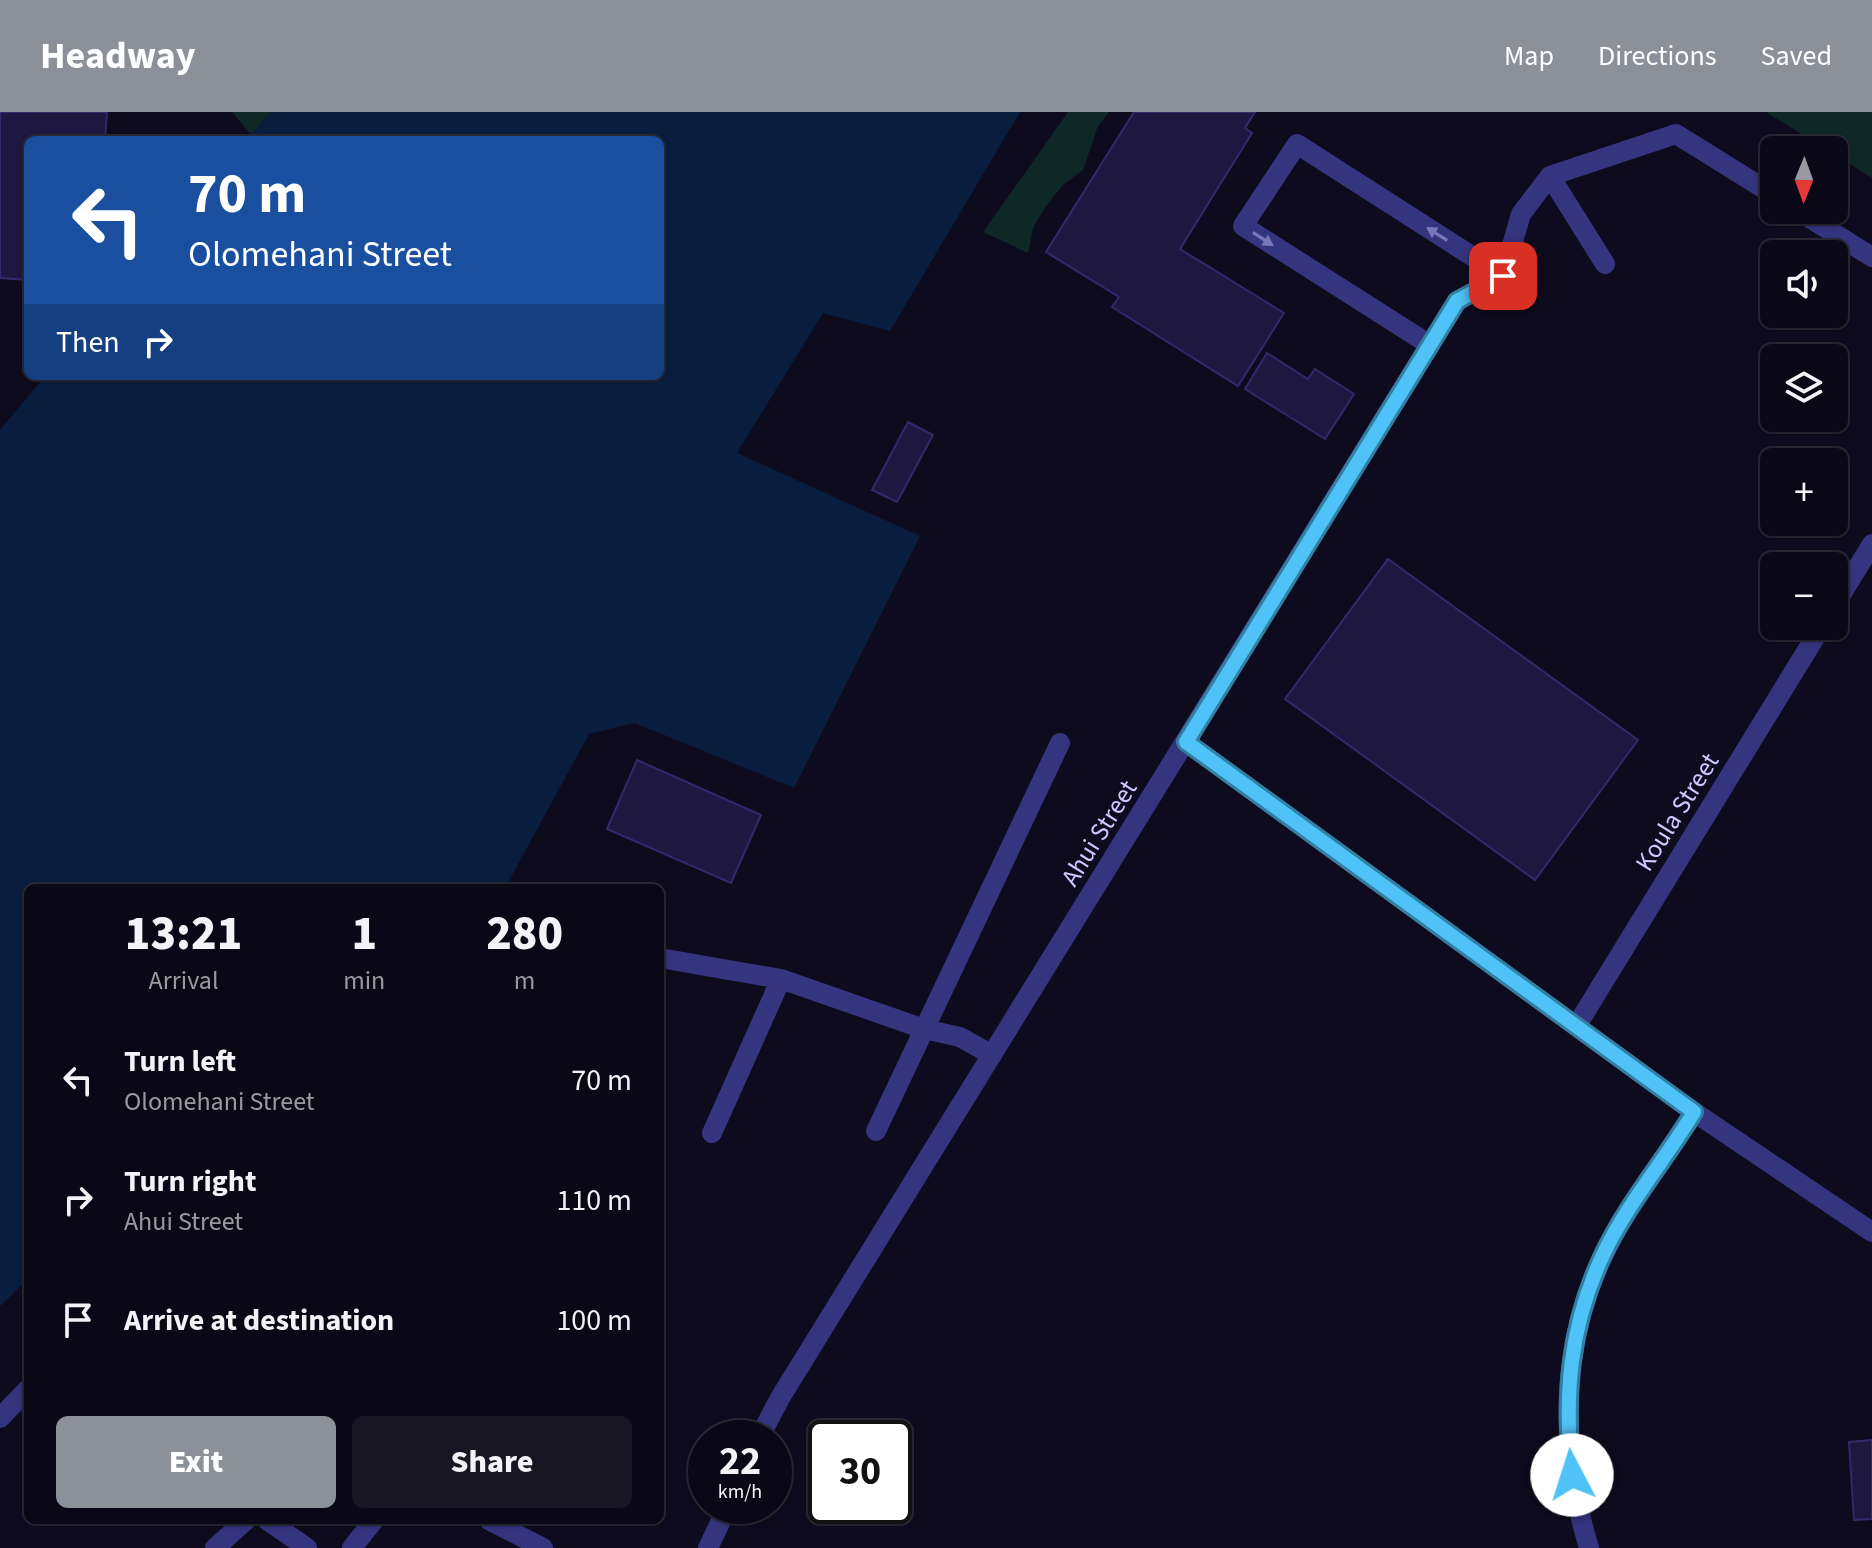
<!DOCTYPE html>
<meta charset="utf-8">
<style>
body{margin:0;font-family:"Source Sans 3",sans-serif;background:#181623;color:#f1f3f6;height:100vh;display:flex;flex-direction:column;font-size:30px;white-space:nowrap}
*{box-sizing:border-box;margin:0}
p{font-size:26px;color:#999aa1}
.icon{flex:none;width:44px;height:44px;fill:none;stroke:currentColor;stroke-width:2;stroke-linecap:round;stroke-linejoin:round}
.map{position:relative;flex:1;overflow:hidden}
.side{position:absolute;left:24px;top:772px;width:640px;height:640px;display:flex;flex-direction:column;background:#0a0816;border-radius:12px;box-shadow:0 2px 6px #0004,0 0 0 2px #2a2935}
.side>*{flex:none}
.hud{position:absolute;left:24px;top:24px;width:640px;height:244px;border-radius:12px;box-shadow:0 2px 6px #0004,0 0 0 2px #2a2935;background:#1a4fa0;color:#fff;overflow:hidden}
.needle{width:52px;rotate:181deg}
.tools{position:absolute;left:1760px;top:24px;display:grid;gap:16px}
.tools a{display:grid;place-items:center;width:88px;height:88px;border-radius:12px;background:#0a0816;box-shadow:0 2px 6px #0004,0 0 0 2px #2a2935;font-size:40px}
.speed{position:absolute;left:688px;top:1308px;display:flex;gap:16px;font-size:40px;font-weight:700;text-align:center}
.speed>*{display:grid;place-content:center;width:104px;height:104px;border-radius:50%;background:#0a0816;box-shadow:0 2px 6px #0004,0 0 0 2px #2a2935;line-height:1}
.speed small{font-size:20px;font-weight:400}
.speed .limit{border:4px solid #111;border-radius:12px;background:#fff;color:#111}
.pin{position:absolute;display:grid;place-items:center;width:68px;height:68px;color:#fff;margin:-34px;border-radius:16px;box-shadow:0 4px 12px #0006}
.me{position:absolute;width:88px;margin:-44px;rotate:355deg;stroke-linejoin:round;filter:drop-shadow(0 0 6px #0008)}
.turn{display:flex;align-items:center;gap:28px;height:168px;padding:0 32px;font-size:36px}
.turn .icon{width:104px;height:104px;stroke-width:2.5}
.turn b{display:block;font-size:56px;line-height:68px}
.then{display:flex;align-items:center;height:76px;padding:0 32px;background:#0003;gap:16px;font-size:30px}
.eta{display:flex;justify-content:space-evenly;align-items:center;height:136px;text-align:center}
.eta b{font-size:48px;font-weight:800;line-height:56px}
.action{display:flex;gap:16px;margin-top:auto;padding:16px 32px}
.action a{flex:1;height:92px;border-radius:12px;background:#8c9099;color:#fff;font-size:32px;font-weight:800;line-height:92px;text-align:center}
.action a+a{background:#181623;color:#f1f3f6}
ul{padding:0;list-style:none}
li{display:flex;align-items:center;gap:24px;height:120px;padding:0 32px}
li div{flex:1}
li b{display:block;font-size:30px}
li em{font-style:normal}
header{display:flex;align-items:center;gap:48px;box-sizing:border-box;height:112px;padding:0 40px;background:#8c9099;color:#fff}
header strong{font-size:38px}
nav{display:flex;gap:44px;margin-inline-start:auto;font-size:28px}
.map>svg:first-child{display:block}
.green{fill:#0e2826}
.water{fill:#091e3f}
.building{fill:#1e173f;stroke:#34286c;stroke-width:2}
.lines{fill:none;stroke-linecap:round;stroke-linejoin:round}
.service{stroke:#35347f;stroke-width:20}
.minor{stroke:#35347f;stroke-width:20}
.oneway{fill:#7977b9}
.route-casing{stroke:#337fa1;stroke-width:20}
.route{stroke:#4fc3f7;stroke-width:14}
.labels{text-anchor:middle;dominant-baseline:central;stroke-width:8;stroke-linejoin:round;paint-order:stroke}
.street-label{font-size:26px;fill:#cdc8ff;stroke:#0e0b1e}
</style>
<header>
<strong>Headway</strong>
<nav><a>Map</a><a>Directions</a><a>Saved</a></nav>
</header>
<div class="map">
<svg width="1872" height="1436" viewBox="0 0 1872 1436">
<rect width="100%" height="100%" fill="#0e0b1e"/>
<!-- green -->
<path class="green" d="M 232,0 L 271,0 L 251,23 Z
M 1068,0 L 1109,0 L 1098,14 L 1083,58 L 1063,73 L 1046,94 L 1033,116 L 1028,141 L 983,120 Z
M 1766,0 L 1872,0 L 1872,66 L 1834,42 L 1834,38 L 1827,38 Z"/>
<!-- water -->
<path class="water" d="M 271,0 L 1020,0 L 890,219 L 823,201 L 737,341 L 920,424 L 794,676 L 635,611 L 589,622 L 505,776 L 28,776 L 28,1167 L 0,1194 L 0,318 L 45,264 L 660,264 L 660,28 L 247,28 Z"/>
<!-- building -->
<path class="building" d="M 0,0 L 107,0 L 105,28 L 28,28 L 28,168 L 0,166 Z
M 1134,0 L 1255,0 L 1245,16 L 1252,21 L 1180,137 L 1284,201 L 1238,274 L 1112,195 L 1119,185 L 1046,140 Z
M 1267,241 L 1308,267 L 1315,257 L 1354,282 L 1325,327 L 1245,277 Z
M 908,310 L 933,323 L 897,390 L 872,378 Z
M 1388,447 L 1638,628 L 1535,768 L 1285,587 Z
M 637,648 L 761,703 L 731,771 L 607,717 Z
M 1872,1328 L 1872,1407 L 1854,1408 L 1849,1330 Z"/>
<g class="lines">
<!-- service -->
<path class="service" d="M 1550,64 L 1605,152
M 1797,98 L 1872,145
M 1430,233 L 1243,114 L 1297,32 L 1503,164 L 1521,102 L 1550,64 L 1676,22 L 1774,83
M 660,846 L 781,867 L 924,917 L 960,925 L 992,943
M 876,1019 L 1060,631
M 712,1021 L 781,867
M 0,1306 L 28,1277
M 267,1408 L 307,1436
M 489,1408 L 543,1436
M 215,1436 L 246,1408
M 352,1436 L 374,1408"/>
<!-- minor -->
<path class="minor" d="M 1834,494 L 1872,432
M 1186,630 L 1694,1000 L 1872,1120
M 1577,913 L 1822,514
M 759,1326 L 780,1286 L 1457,189 L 1503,164
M 708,1436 L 728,1394
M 1589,1436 C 1560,1340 1559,1236 1603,1144 C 1627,1093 1665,1048 1694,1000"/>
</g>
<!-- one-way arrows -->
<defs><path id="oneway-solid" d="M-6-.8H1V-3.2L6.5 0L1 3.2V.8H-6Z" transform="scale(2)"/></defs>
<g class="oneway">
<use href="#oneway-solid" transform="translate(1437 122) rotate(-148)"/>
<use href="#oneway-solid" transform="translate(1263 127) rotate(33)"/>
</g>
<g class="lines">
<defs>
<path id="route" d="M 1503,164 L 1457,189 L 1186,630 L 1694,1000 C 1665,1048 1627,1092 1603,1143 C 1569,1215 1564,1285 1572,1363"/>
</defs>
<!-- route casing -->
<use href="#route" class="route-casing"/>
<!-- route -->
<use href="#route" class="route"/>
</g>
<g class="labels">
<!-- street labels -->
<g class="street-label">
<text transform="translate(1677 700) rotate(-58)">Koula Street</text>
<text transform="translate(1099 721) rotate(-58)">Ahui Street</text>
</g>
</g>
</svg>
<div class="tools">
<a><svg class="needle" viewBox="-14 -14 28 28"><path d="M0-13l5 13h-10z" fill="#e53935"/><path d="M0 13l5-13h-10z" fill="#999aa1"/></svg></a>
<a><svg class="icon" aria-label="sound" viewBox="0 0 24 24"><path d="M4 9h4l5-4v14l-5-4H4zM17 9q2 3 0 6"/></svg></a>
<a><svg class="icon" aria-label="layers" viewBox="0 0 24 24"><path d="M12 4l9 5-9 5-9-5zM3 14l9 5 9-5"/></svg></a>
<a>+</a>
<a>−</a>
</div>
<div class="speed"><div>22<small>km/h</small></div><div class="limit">30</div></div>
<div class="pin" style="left:1503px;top:164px;background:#d93025"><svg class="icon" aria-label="arrive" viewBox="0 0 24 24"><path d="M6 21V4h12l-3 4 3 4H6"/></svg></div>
<svg class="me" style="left:1572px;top:1363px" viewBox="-20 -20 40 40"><circle r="19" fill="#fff"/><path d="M0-13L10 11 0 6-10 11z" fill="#4fc3f7"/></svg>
<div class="hud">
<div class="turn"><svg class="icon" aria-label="left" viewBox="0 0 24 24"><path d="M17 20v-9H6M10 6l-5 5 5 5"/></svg><div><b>70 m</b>Olomehani Street</div></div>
<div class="then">Then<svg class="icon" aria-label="right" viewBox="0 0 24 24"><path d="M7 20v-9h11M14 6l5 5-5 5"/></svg></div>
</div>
<section class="side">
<div class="eta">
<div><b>13:21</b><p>Arrival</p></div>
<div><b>1</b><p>min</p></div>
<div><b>280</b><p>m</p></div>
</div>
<ul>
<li><svg class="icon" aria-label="left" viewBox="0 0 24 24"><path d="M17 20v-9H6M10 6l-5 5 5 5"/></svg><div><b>Turn left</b><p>Olomehani Street</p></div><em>70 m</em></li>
<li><svg class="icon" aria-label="right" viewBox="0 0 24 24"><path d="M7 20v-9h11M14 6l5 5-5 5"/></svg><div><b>Turn right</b><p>Ahui Street</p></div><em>110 m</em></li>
<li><svg class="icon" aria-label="arrive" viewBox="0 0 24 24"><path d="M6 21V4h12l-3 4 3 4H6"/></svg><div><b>Arrive at destination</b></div><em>100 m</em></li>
</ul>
<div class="action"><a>Exit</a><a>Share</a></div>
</section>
</div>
